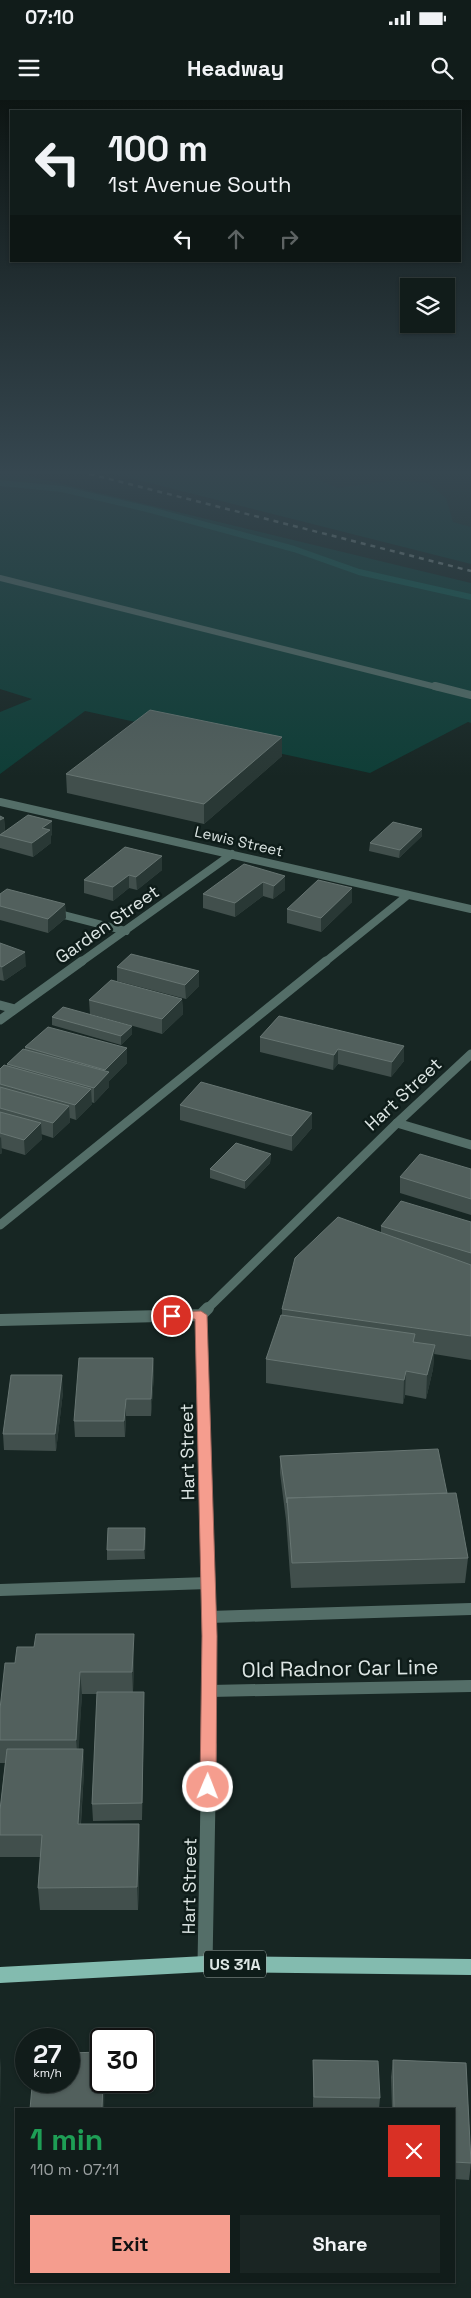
<!DOCTYPE html>
<meta charset="utf-8">
<style>
body{margin:0;font-family:"Space Grotesk",sans-serif;background:#1a2523;color:#f1f3f6;height:100vh;display:flex;flex-direction:column;font-size:19px;white-space:nowrap}
*{box-sizing:border-box;margin:0}
p{font-size:16px;color:#9ca1a2}
.icon{flex:none;width:28px;height:28px;fill:none;stroke:currentColor;stroke-width:2;stroke-linecap:round;stroke-linejoin:round}
.map{position:relative;flex:1;overflow:hidden}
.details{position:absolute;left:15px;top:2008px;width:440px;height:175px;display:flex;flex-direction:column;background:#111c1a;border-radius:0px;box-shadow:0 1px 4px #0004,0 0 0 1px #303a39}
.details>*{flex:none}
.banner{position:absolute;left:10px;top:10px;width:451px;height:152px;border-radius:0px;box-shadow:0 1px 4px #0004,0 0 0 1px #303a39;background:#111c1a;color:#f1f3f6;overflow:hidden}
.fabs{position:absolute;left:400px;top:178px;display:grid;gap:10px}
.fabs a{display:grid;place-items:center;width:55px;height:55px;border-radius:0px;background:#111c1a;box-shadow:0 1px 4px #0004,0 0 0 1px #303a39;font-size:25px}
.speed{position:absolute;left:15px;top:1928px;display:flex;gap:10px;font-size:25px;font-weight:700;text-align:center}
.speed>*{display:grid;place-content:center;width:65px;height:65px;border-radius:50%;background:#111c1a;box-shadow:0 1px 4px #0004,0 0 0 1px #303a39;line-height:1}
.speed small{font-size:12px;font-weight:400}
.speed .limit{border:2px solid #111;border-radius:8px;background:#fff;color:#111}
.pin{position:absolute;display:grid;place-items:center;width:42px;height:42px;color:#fff;margin:-21px;border:2px solid #fff;border-radius:50%;box-shadow:0 1px 5px #0007}
.me{position:absolute;width:55px;margin:-28px;rotate:1deg;stroke-linejoin:round;filter:drop-shadow(0 0 4px #0008)}
.turn{display:flex;align-items:center;gap:18px;height:105px;padding:0 15px;font-size:22px}
.turn .icon{width:65px;height:65px;stroke-width:2.5}
.turn b{display:block;font-size:35px;line-height:42px}
.lanes{display:flex;align-items:center;height:48px;padding:0 15px;background:#0003;justify-content:center;gap:25px;direction:ltr}
.lanes .off{opacity:.35}
.round{display:grid;place-items:center;flex:none;width:52px;height:52px;border-radius:0px;background:#1a2523}
.summary{display:flex;align-items:center;justify-content:space-between;height:85px;padding:0 15px}
h1{font-size:30px;font-weight:700;line-height:38px;color:#1e9e55}
.cta{display:flex;gap:10px;margin-top:auto;padding:10px 15px}
.cta a{flex:1;height:58px;border-radius:0px;background:#f59d8e;color:#111;font-size:20px;font-weight:700;line-height:58px;text-align:center}
.cta a+a{background:#1a2523;color:#f1f3f6}
.status{display:flex;justify-content:space-between;align-items:center;height:35px;padding:0 25px;background:#111c1a;direction:ltr}
.status svg{height:14px;fill:currentColor}
header{display:flex;justify-content:space-between;align-items:center;height:65px;padding:0 15px;background:#111c1a;font-size:22px;font-weight:700}
.map>svg:first-child{display:block}
.built{fill:#19302c}
.green{fill:#0f3e37}
.lines{fill:none;stroke-linecap:round;stroke-linejoin:round}
.stream{stroke:#125d52;stroke-width:6}
.lane-far2{stroke:#546e68;stroke-width:8}
.lane-far1{stroke:#546e68;stroke-width:9}
.lane{stroke:#546e68;stroke-width:12}
.street-far4{stroke:#546e68;stroke-width:6}
.street-far3{stroke:#546e68;stroke-width:8}
.street-far2{stroke:#546e68;stroke-width:9}
.street-far1{stroke:#546e68;stroke-width:12}
.street{stroke:#546e68;stroke-width:15}
.primary{fill:#83bbaf;fill-rule:evenodd}
.rail{stroke:#86928f;stroke-width:2.5;stroke-dasharray:5 5;stroke-linecap:butt}
.wall{fill:#414f4c}
.shaded-wall{fill:#293835}
.building{fill:#52605d;stroke:#677572}
.route{fill:#f59d8e;stroke:#9f665c}
.labels{text-anchor:middle;dominant-baseline:central;stroke-width:5;stroke-linejoin:round;paint-order:stroke}
.far-street-label{font-size:15px;fill:#dde6e4;stroke:#0e1c19}
.shield{fill:#0e1c19;stroke:#9fa9a7;stroke-width:1}
.shield-label{font-size:16px;font-weight:bold;fill:#dde6e4}
.street-label{font-size:18px;fill:#dde6e4;stroke:#0e1c19}
.near-street-label{font-size:21px;fill:#dde6e4;stroke:#0e1c19}
</style>
<div class="status"><b>07:10</b><svg viewBox="0 0 49 12"><path d="M0 12V9h3v3zM5 12V6h3v6zM10 12V3h3v9zM15 12V0h3v12zM26 1h20v11H26zM47 4h2v5h-2z"/></svg></div>
<header><svg class="icon" aria-label="menu" viewBox="0 0 24 24"><path d="M4 6h16M4 12h16M4 18h16"/></svg>Headway<svg class="icon" aria-label="search" viewBox="0 0 24 24"><circle cx="10" cy="10" r="6"/><path d="M15 15l6 6"/></svg></header>
<div class="map">
<svg width="471" height="2198" viewBox="0 0 471 2198">
<rect width="100%" height="100%" fill="#172623"/>
<!-- built -->
<path class="built" d="M 232,369 L 471,369 L 471,457 Z"/>
<!-- green -->
<path class="green" d="M 0,369 L 471,483 L 471,623 L 468,622 L 370,673 L 85,611 L 0,674 L 0,612 L 32,599 L 0,589 Z
M 94,369 L 327,369 L 310,376 L 338,388 L 396,380 L 428,383 L 446,398 L 453,422 L 471,427 L 471,464 Z"/>
<g class="lines">
<!-- stream -->
<path class="stream" d="M 0,383 L 62,389 L 151,410 L 294,449 L 359,472 L 471,497"/>
<!-- lane-far2 -->
<path class="lane-far2" d="M 52,812 L 126,831
M 325,862 L 408,795"/>
<!-- lane-far1 -->
<path class="lane-far1" d="M 397,1023 L 471,1045
M 0,1125 L 326,861"/>
<!-- lane -->
<path class="lane" d="M 0,1490 L 208,1483
M 209,1517 L 471,1509"/>
<!-- street-far4 -->
<path class="street-far4" d="M 0,478 L 440,588"/>
<!-- street-far3 -->
<path class="street-far3" d="M 435,586 L 471,595
M 0,702 L 471,809
M 81,862 L 232,754"/>
<!-- street-far2 -->
<path class="street-far2" d="M 0,905 L 15,909
M 0,920 L 82,861
M 207,1209 L 397,1023 L 471,954"/>
<!-- street-far1 -->
<path class="street-far1" d="M 208,1208 L 201,1215 L 210,1591 L 209,1646
M 0,1220 L 201,1215
M 210,1591 L 471,1586"/>
<!-- street -->
<path class="street" d="M 205,1864 L 209,1645"/>
<!-- primary -->
<path class="primary" d="M 205,1856 L 471,1859 L 471,1875 L 205,1872 L 0,1883 L 0,1867 Z"/>
<!-- rail -->
<path class="rail" d="M 70,369 L 471,471"/>
</g>
<!-- wall -->
<path class="wall" d="M 282,637 L 282,656 L 204,724 L 67,693 L 66,674 Z
M 4,718 L 5,731 L 52,721 L 52,734 L 51,736 L 51,743 L 33,757 L 0,748 L 0,735 Z
M 422,736 L 399,758 L 369,751 L 370,743 Z
M 162,756 L 162,770 L 137,790 L 129,788 L 113,801 L 84,793 L 84,780 Z
M 285,776 L 285,790 L 273,799 L 263,796 L 235,817 L 203,808 L 203,794 Z
M 352,788 L 352,802 L 321,832 L 287,823 L 287,809 Z
M 0,794 L 65,804 L 66,818 L 48,833 L 0,820 Z
M 0,843 L 26,866 L 4,881 L 0,880 Z
M 117,867 L 199,886 L 186,899 L 117,881 Z
M 182,899 L 183,914 L 162,934 L 90,914 L 89,900 Z
M 279,916 L 404,961 L 391,977 L 338,964 L 333,970 L 260,952 L 260,937 Z
M 52,917 L 132,926 L 132,934 L 121,945 L 52,925 Z
M 25,947 L 127,948 L 127,963 L 109,981 L 109,987 L 94,1003 L 91,1002 L 92,1004 L 76,1020 L 70,1018 L 70,1022 L 53,1038 L 41,1034 L 42,1039 L 25,1055 L 1,1048 L 2,1053 L 0,1054 L 0,969 L 7,966 L 7,964 L 25,949 Z
M 180,1005 L 312,1013 L 312,1028 L 292,1051 L 180,1020 Z
M 271,1054 L 270,1063 L 245,1089 L 210,1078 L 210,1069 Z
M 471,1069 L 471,1115 L 400,1093 L 400,1077 Z
M 471,1122 L 471,1260 L 434,1254 L 433,1269 L 426,1299 L 405,1295 L 403,1304 L 266,1283 L 266,1259 L 282,1215 L 282,1209 L 381,1132 L 381,1126 Z
M 153,1258 L 154,1274 L 151,1316 L 126,1316 L 125,1337 L 75,1337 L 74,1321 Z
M 63,1292 L 56,1351 L 4,1350 L 3,1334 Z
M 280,1356 L 447,1393 L 468,1458 L 465,1483 L 291,1488 L 286,1420 L 280,1373 Z
M 145,1428 L 145,1459 L 107,1460 L 107,1450 Z
M 134,1556 L 133,1592 L 144,1592 L 144,1609 L 142,1720 L 93,1721 L 92,1704 L 97,1594 L 82,1594 L 78,1649 L 83,1649 L 84,1671 L 81,1724 L 139,1724 L 140,1747 L 138,1810 L 40,1810 L 38,1788 L 40,1757 L 0,1757 L 0,1710 L 5,1663 L 0,1663 L 0,1609 L 15,1563 Z
M 313,1960 L 380,1998 L 379,2009 L 313,2009 Z
M 393,1960 L 466,1963 L 471,2063 L 469,2080 L 454,2079 L 454,2009 L 392,2009 L 391,1977 Z"/>
<!-- shaded-wall -->
<path class="shaded-wall" d="M 282,637 L 282,656 L 204,724 L 204,704 Z
M 4,718 L 5,731 L 0,734 L 0,720 Z
M 52,721 L 52,734 L 51,736 L 51,743 L 33,757 L 32,743 L 42,728 Z
M 422,729 L 422,736 L 399,758 L 400,750 Z
M 162,756 L 162,770 L 137,790 L 136,777 Z
M 129,775 L 129,788 L 113,801 L 113,787 Z
M 285,776 L 285,790 L 273,799 L 274,786 Z
M 263,782 L 263,796 L 235,817 L 235,803 Z
M 352,788 L 352,802 L 321,832 L 321,818 Z
M 65,804 L 66,818 L 48,833 L 48,819 Z
M 25,852 L 26,866 L 4,881 L 2,867 Z
M 199,871 L 199,886 L 186,899 L 185,885 Z
M 182,899 L 183,914 L 162,934 L 162,919 Z
M 132,926 L 132,934 L 121,945 L 121,936 Z
M 404,946 L 404,961 L 391,977 L 392,962 Z
M 127,948 L 127,963 L 109,981 L 109,987 L 94,1003 L 94,988 L 105,976 L 105,970 Z
M 338,949 L 338,964 L 333,970 L 334,955 Z
M 91,989 L 92,1004 L 76,1020 L 75,1005 Z
M 69,1006 L 70,1022 L 53,1038 L 53,1023 Z
M 312,1013 L 312,1028 L 292,1051 L 292,1036 Z
M 41,1023 L 42,1039 L 25,1055 L 24,1040 Z
M 1,1037 L 2,1053 L 0,1054 L 0,1038 Z
M 271,1054 L 270,1063 L 245,1089 L 245,1081 Z
M 435,1245 L 433,1269 L 426,1299 L 427,1275 Z
M 153,1258 L 154,1274 L 151,1316 L 151,1299 Z
M 406,1271 L 405,1295 L 403,1304 L 404,1280 Z
M 62,1275 L 63,1292 L 56,1351 L 55,1334 Z
M 126,1299 L 126,1316 L 125,1337 L 124,1321 Z
M 145,1428 L 146,1437 L 145,1459 L 144,1450 Z
M 134,1534 L 134,1556 L 133,1594 L 132,1572 Z
M 80,1572 L 82,1594 L 78,1662 L 76,1640 Z
M 144,1592 L 144,1609 L 142,1720 L 142,1703 Z
M 83,1649 L 84,1671 L 79,1747 L 78,1724 Z
M 139,1724 L 140,1747 L 138,1810 L 137,1787 Z
M 0,1957 L 1,1968 L 0,2007 Z
M 103,1981 L 105,1981 L 104,2009 L 102,2009 Z"/>
<!-- building -->
<path class="building" d="M 150,610 L 282,637 L 204,704 L 66,674 Z
M 28,715 L 52,721 L 42,728 L 50,730 L 32,743 L 0,735 Z
M 0,716 L 4,718 L 0,720 Z
M 393,722 L 422,729 L 400,750 L 370,743 Z
M 125,747 L 162,756 L 136,777 L 129,775 L 113,787 L 84,780 Z
M 244,764 L 285,776 L 274,786 L 263,782 L 235,803 L 203,794 Z
M 318,780 L 352,788 L 321,818 L 287,809 Z
M 7,789 L 65,804 L 48,819 L 0,806 L 0,794 Z
M 0,843 L 25,852 L 2,867 L 0,866 Z
M 131,854 L 199,871 L 185,885 L 117,867 Z
M 111,880 L 182,899 L 162,919 L 89,900 Z
M 63,907 L 132,926 L 121,936 L 52,917 Z
M 279,916 L 404,946 L 392,962 L 338,949 L 334,955 L 260,937 Z
M 48,927 L 127,948 L 105,970 L 25,947 Z
M 23,949 L 109,972 L 94,988 L 7,964 Z
M 4,965 L 91,989 L 75,1005 L 0,984 L 0,969 Z
M 201,982 L 312,1013 L 292,1036 L 180,1005 Z
M 0,987 L 69,1006 L 53,1023 L 0,1008 Z
M 0,1012 L 41,1023 L 24,1040 L 0,1033 Z
M 236,1043 L 271,1054 L 245,1081 L 210,1069 Z
M 420,1054 L 471,1069 L 471,1099 L 400,1077 Z
M 401,1101 L 471,1122 L 471,1153 L 381,1126 Z
M 338,1117 L 471,1165 L 471,1236 L 282,1209 L 295,1158 Z
M 281,1215 L 415,1234 L 413,1242 L 435,1245 L 427,1275 L 406,1271 L 404,1280 L 266,1259 Z
M 79,1258 L 153,1258 L 151,1299 L 126,1299 L 124,1321 L 74,1321 Z
M 11,1275 L 62,1275 L 55,1334 L 3,1334 Z
M 438,1349 L 447,1393 L 287,1398 L 287,1403 L 280,1356 Z
M 456,1393 L 468,1458 L 292,1463 L 287,1398 Z
M 108,1428 L 145,1428 L 144,1450 L 107,1450 Z
M 36,1534 L 134,1534 L 132,1572 L 80,1572 L 76,1640 L 0,1640 L 0,1609 L 5,1563 L 15,1563 L 17,1547 L 34,1547 Z
M 97,1592 L 144,1592 L 142,1703 L 92,1704 Z
M 7,1649 L 83,1649 L 78,1724 L 139,1724 L 137,1787 L 38,1788 L 42,1735 L 0,1735 L 0,1710 Z
M 101,1952 L 101,1981 L 103,1981 L 102,2009 L 30,2009 L 32,1987 L 42,1986 L 43,1981 L 69,1981 L 69,1953 Z
M 313,1960 L 378,1961 L 380,1998 L 314,1997 Z
M 393,1960 L 466,1963 L 471,2063 L 454,2062 L 454,2009 L 394,2009 Z"/>
<!-- sky -->
<linearGradient id="sky" x2="0" y2="1"><stop stop-color="#0d1513"/><stop offset="0.55" stop-color="#364750"/><stop offset="1" stop-color="#364750" stop-opacity="0"/></linearGradient>
<rect width="471" height="677" fill="url(#sky)"/>
<!-- route -->
<path class="route" d="M 201,1211 L 207,1215 L 217,1536 L 216,1687 L 214,1691 L 208,1693 L 203,1691 L 200,1687 L 202,1536 L 195,1219 L 172,1220 L 166,1216 L 172,1212 Z"/>
<g class="labels">
<!-- far-street labels -->
<g class="far-street-label">
<text transform="translate(239 741) rotate(13)">Lewis Street</text>
</g>
<!-- shield labels -->
<rect class="shield" x="204" y="1850.5" width="62" height="27" rx="4"/>
<g class="shield-label">
<text x="235" y="1864">US 31A</text>
</g>
<!-- street labels -->
<g class="street-label">
<text transform="translate(107 824) rotate(-35)">Garden Street</text>
<text transform="translate(403 994) rotate(-43)">Hart Street</text>
<text transform="translate(187 1352) rotate(-91)">Hart Street</text>
<text transform="translate(189 1786) rotate(-89)">Hart Street</text>
</g>
<!-- near-street labels -->
<g class="near-street-label">
<text transform="translate(340 1568) rotate(-1)">Old Radnor Car Line</text>
</g>
</g>
</svg>
<div class="fabs">
<a><svg class="icon" aria-label="layers" viewBox="0 0 24 24"><path d="M12 4l9 5-9 5-9-5zM3 14l9 5 9-5"/></svg></a>
</div>
<div class="speed"><div>27<small>km/h</small></div><div class="limit">30</div></div>
<div class="pin" style="left:172px;top:1216px;background:#d93025"><svg class="icon" aria-label="arrive" viewBox="0 0 24 24"><path d="M6 21V4h12l-3 4 3 4H6"/></svg></div>
<svg class="me" style="left:208px;top:1687px" viewBox="-20 -20 40 40"><circle r="17" fill="#f59d8e" stroke="#fff" stroke-width="3"/><path d="M0-11L8 9 0 5-8 9z" fill="#fff"/></svg>
<div class="banner">
<div class="turn"><svg class="icon" aria-label="left" viewBox="0 0 24 24"><path d="M17 20v-9H6M10 6l-5 5 5 5"/></svg><div><b>100 m</b>1st Avenue South</div></div>
<div class="lanes"><svg class="icon" aria-label="left" viewBox="0 0 24 24"><path d="M17 20v-9H6M10 6l-5 5 5 5"/></svg><svg class="icon off" aria-label="ahead" viewBox="0 0 24 24"><path d="M12 20V5M6 11l6-6 6 6"/></svg><svg class="icon off" aria-label="right" viewBox="0 0 24 24"><path d="M7 20v-9h11M14 6l5 5-5 5"/></svg></div>
</div>
<section class="details">
<div class="summary"><div><h1>1 min</h1><p>110 m · 07:11</p></div><a class="round" style="background:#d93025;color:#fff"><svg class="icon" aria-label="close" viewBox="0 0 24 24"><path d="M6 6l12 12M18 6L6 18"/></svg></a></div>
<div class="cta"><a>Exit</a><a>Share</a></div>
</section>
</div>
